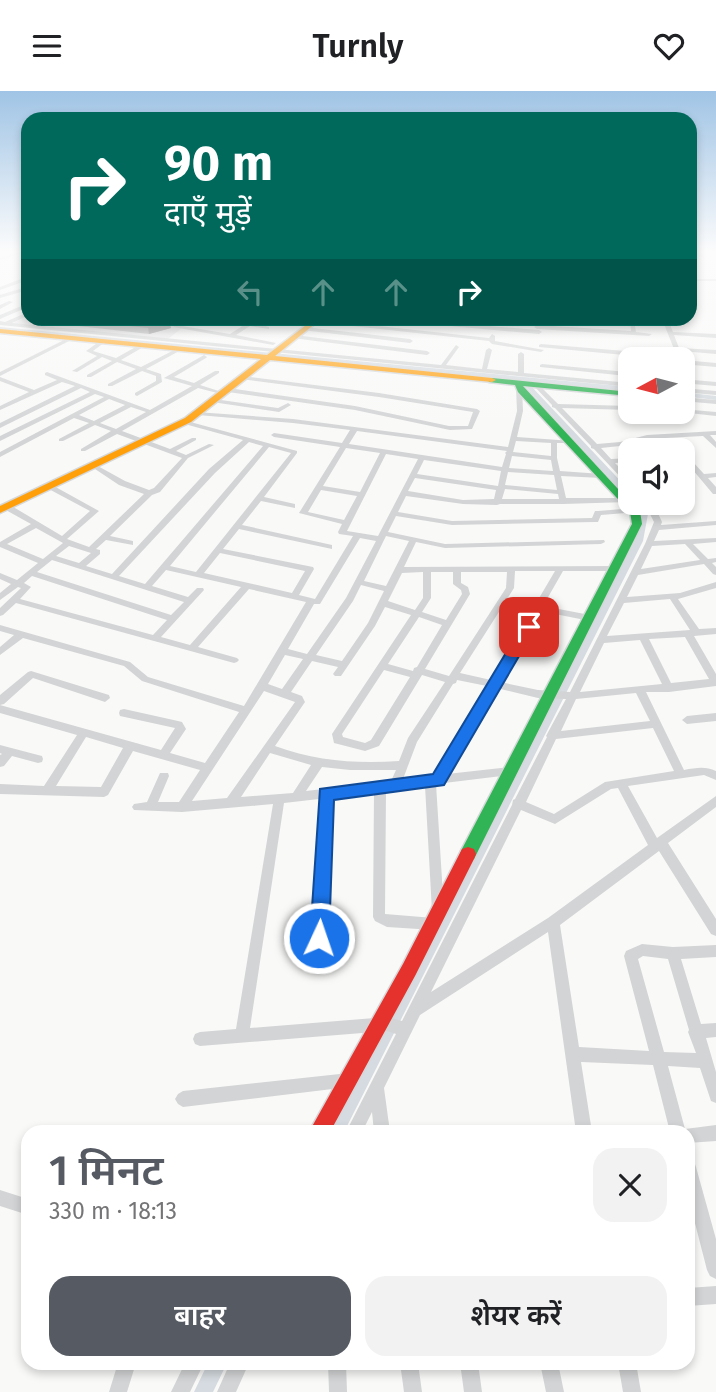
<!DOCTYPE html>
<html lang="hi">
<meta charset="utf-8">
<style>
body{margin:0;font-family:"Fira Sans","Noto Sans Devanagari",sans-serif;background:#f2f2f2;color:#202124;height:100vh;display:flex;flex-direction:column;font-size:26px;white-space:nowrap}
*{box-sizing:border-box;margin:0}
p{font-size:23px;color:#757577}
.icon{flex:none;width:38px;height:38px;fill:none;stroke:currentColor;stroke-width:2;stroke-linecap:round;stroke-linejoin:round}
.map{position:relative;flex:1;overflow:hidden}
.drawer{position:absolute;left:21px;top:1034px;width:674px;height:245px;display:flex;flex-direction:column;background:#fff;border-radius:21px;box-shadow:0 4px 10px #0003}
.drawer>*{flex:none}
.top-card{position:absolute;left:21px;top:21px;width:676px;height:214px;border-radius:21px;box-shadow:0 4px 10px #0003;background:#00695c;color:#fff;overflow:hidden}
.needle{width:46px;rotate:263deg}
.buttons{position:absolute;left:618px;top:256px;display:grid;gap:14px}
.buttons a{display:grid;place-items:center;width:77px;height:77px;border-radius:14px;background:#fff;box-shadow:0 4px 10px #0003;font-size:35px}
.pin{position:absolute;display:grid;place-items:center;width:60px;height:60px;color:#fff;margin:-30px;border-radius:14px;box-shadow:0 4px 10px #0006}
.me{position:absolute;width:77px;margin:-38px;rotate:3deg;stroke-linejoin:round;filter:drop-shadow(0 0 5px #0008)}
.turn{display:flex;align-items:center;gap:24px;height:147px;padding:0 28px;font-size:32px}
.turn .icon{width:91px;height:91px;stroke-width:2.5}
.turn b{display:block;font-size:49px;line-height:60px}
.lanes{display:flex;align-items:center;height:66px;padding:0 28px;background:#0003;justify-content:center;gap:35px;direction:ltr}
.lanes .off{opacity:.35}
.round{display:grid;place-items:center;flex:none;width:74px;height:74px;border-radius:21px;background:#f2f2f2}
.summary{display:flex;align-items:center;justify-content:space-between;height:119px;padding:0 28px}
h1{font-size:42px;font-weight:600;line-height:52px;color:#565b63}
.action{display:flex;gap:14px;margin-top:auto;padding:14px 28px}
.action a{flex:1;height:80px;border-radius:21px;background:#565b63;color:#fff;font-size:28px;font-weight:600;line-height:80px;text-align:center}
.action a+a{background:#f2f2f2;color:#202124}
header{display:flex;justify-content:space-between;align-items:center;height:91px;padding:0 28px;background:#fff;font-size:32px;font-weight:600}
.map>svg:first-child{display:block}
.built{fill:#e9e9ea}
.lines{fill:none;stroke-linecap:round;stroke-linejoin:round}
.canal{fill:#d5dbe0;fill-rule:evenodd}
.fast-casing{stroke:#d5d7d9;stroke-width:3}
.slow-casing{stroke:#d5d7d9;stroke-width:3}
.jam-casing{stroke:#d5d7d9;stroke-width:3}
.street{fill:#d3d4d5;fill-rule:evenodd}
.fast{fill:#30b455;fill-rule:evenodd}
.slow{fill:#ff9f0a;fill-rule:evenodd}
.jam{fill:#e5322d;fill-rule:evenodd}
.wall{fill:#b8b9ba}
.shaded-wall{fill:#969697}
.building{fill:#d6d7d8;stroke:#969697;stroke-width:2}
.route{fill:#1a73e8;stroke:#114b97;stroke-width:2}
</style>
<header><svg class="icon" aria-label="menu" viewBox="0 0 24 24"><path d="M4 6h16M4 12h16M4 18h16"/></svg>Turnly<svg class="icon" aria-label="heart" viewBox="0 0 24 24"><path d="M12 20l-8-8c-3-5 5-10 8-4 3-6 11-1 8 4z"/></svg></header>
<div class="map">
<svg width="716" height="1301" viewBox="0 0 716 1301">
<rect width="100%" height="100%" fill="#f9f9f8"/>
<!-- built -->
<path class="built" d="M 28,225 L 28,228 L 193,228 L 168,248 L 11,233 Z"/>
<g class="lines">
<!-- canal -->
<path class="canal" d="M 0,236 L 630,296 L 630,300 L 531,290 L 531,295 L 630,400 L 630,406 L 627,406 L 526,296 L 525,290 L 0,240 Z
M 682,301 L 716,305 L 716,309 L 682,305 Z
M 633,411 L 641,411 L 648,423 L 643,450 L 344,1041 L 328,1041 L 635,450 L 640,423 Z
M 208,1272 L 227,1272 L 213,1301 L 194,1301 Z"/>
<defs>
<path id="fast" d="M 492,287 L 630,301 L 630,305 L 523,295 L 630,411 L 640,420 L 642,433 L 474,768 L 468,770 L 462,768 L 460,763 L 462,758 L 632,433 L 630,421 L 518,301 L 515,294 L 489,291 L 488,289 Z"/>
<path id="slow" d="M 314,228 L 321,228 L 275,265 L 492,287 L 496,289 L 492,291 L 270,269 L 191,331 L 0,422 L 0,415 L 185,327 L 261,268 L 0,242 L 0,238 L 267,264 Z"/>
<path id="jam" d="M 468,756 L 474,758 L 476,763 L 474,768 L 415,885 L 330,1041 L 309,1041 L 403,873 L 462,758 Z"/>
</defs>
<!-- fast casing -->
<use href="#fast" class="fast-casing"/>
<!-- slow casing -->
<use href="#slow" class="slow-casing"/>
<!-- jam casing -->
<use href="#jam" class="jam-casing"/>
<!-- street -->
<path class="street" d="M 23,160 L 28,161 L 0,169 L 0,167 Z
M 697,160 L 701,160 L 704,166 L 700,166 Z
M 26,186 L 28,186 L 28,189 L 0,199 L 0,196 Z
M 690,188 L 716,188 L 716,190 L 690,190 Z
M 26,196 L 28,196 L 28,199 L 0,207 L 0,204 Z
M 690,204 L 692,205 L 695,212 L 691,211 Z
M 9,210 L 13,211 L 0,218 L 0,214 Z
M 26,213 L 28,213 L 28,216 L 0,228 L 0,224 Z
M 28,221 L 28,225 L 12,232 L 441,274 L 456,254 L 459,256 L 446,274 L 482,278 L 486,259 L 489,257 L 492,259 L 487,278 L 518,281 L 518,263 L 521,261 L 524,263 L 524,282 L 630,292 L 630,296 L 0,234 L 0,230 L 5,231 Z
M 231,228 L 251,229 L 259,228 L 254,232 L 269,236 L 269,238 L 250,235 L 236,244 L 276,252 L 273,254 L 173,236 L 176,234 L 230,243 L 247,232 L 231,229 Z
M 314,228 L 489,247 L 492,243 L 495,245 L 495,250 L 544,259 L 541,261 L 492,253 L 489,250 L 316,231 Z
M 386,228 L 397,228 L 394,230 Z
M 614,228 L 634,228 L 636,241 L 652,243 L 649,245 L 537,238 L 534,236 L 537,234 L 631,240 L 630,230 Z
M 662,228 L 690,231 L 687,233 L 669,231 L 673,241 L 716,243 L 716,247 L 674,244 L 679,257 L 716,259 L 716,263 L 681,260 L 684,268 L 683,269 L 716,272 L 716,276 L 682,273 L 682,268 L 678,268 Z
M 441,231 L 539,239 L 542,241 L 539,243 L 439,234 Z
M 304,236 L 410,248 L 413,250 L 410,252 L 302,239 Z
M 294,244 L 427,260 L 430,262 L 427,264 L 292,247 Z
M 70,246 L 75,247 L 0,285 L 0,281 Z
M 103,248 L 106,250 L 105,251 L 93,260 L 116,267 L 141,253 L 145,253 L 145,255 L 121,269 L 141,276 L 178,257 L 183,258 L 146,278 L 161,283 L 162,291 L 137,305 L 135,304 L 135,302 L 156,290 L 156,285 L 142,280 L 112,295 L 108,295 L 108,293 L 136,278 L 117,271 L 91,286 L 87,286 L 87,284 L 112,270 L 102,266 L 77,281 L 72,280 L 97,265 L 86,260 Z
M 541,253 L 637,261 L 646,268 L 639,268 L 635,265 L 539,256 L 539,254 Z
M 204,264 L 207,266 L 206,267 L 174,286 L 194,292 L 215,280 L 219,280 L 219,282 L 200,294 L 225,302 L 225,304 L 198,297 L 122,340 L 170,358 L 192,347 L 196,347 L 196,349 L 176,360 L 186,364 L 209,353 L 214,354 L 188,367 L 160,401 L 152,404 L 110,445 L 133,450 L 133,454 L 106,449 L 96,458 L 100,459 L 100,463 L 86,475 L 112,483 L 209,378 L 243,349 L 181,332 L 180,331 L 183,329 L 297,360 L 297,362 L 264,406 L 295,413 L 295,417 L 261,410 L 242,434 L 332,454 L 332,458 L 239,438 L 223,458 L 313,476 L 314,478 L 299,504 L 315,508 L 353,445 L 339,443 L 338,441 L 342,433 L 299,422 L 340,356 L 274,346 L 271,344 L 274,342 L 342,352 L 350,339 L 293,332 L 198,324 L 196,323 L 196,321 L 293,328 L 508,356 L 517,320 L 516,297 L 519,295 L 522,297 L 523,320 L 517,346 L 572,350 L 572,352 L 557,352 L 557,367 L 560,380 L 602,383 L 606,385 L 602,387 L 561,385 L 566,407 L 629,407 L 629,411 L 563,413 L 500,413 L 497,414 L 463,413 L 406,405 L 398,421 L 452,430 L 592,427 L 595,420 L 598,420 L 647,416 L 644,411 L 652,411 L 654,416 L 677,415 L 678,414 L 676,411 L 682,411 L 682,409 L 686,415 L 678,419 L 657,420 L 662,431 L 661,434 L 716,430 L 716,434 L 659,439 L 654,450 L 716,447 L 716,451 L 693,453 L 708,468 L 716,467 L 716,471 L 712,472 L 716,476 L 716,484 L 713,483 L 704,473 L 638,484 L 627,506 L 680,502 L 716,491 L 716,497 L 678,508 L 699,538 L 716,537 L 716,543 L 694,545 L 716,583 L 716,595 L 669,601 L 646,601 L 684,679 C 696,677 705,675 716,680 L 716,689 L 704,684 L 628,695 L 657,747 L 716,705 L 716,716 L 668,752 L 716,828 L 716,845 L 711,843 L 659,760 L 560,834 L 579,956 L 649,960 L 624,865 L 626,860 L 642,853 L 673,856 L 716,854 L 716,866 L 681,868 L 701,933 L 716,932 L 716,946 L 706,947 L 716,981 L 716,1012 L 711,1010 L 700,977 L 668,975 L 685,1038 L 716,1034 L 716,1050 L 688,1052 L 688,1041 L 670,1041 L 653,974 L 581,971 L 592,1041 L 576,1041 L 548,841 L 420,924 L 384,997 L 390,1041 L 374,1041 L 372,1021 L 362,1041 L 346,1041 L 396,943 L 387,940 L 200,955 L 195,953 L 193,948 L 195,943 L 200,941 L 236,938 L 273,713 L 182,721 L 134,719 L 132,716 L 134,713 L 147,711 L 160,682 L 168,682 L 169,685 L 158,711 L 179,711 L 200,679 L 133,660 L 108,704 L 104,706 L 0,703 L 0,693 L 44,695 L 77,644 L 0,622 L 0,614 L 161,659 L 175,637 L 120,625 L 119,622 L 120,619 L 124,618 L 178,630 L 182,631 L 186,638 L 170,662 L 205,672 L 239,621 L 142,590 L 124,575 L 23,547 L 0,564 L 0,556 L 14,544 L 0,540 L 0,534 L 130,571 L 148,586 L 244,615 L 306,511 L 249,498 L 198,556 L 237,567 L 239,569 L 237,571 L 234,572 L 16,512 L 3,524 L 0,525 L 0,517 L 21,497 L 18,496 L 0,509 L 0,502 L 11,493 L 0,488 L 0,482 L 17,489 L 38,472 L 0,456 L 0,451 L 31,433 L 4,418 L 4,414 L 10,414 L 62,445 L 90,420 L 45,396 L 52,394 L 99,420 L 67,448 L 89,456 L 144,403 L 119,394 L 92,376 L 92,374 L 96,374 L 125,390 L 149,399 L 154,397 L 182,367 L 117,343 L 85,360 L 81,360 L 81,358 L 111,340 L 95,334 L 63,350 L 59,350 L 59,348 L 89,332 L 74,327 L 0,366 L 0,361 L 104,306 L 95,303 L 0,350 L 0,345 L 90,301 L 81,297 L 0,337 L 0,332 L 75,295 L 62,291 L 0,319 L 0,315 L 29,301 L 0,290 L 0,286 L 34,299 L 57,289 L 45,284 L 45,282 L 47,281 L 150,319 L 192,295 L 164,287 ZM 109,308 L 125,314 L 94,330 L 79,324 ZM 131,316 L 146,321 L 116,338 L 100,332 ZM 357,340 L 507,360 L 505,362 L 506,363 L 502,376 L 349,353 ZM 516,350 L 551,352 L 551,365 L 513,361 ZM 249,351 L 263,355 L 145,493 L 119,485 L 215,382 ZM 269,356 L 291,362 L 196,481 L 170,475 ZM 346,357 L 380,362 L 360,401 L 323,395 ZM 386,363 L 418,368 L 378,445 L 347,440 ZM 512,365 L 551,369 L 553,380 L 509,377 ZM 424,369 L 501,380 L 498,395 L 417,383 ZM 508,381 L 554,384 L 557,399 L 505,394 ZM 415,387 L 496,399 L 494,408 L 463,409 L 408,400 ZM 505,398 L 558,403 L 559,408 L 502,408 ZM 321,399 L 357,405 L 344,429 L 308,421 ZM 638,421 L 649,421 L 654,431 L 645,453 L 570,601 L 538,599 L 500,591 L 540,520 L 590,530 L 594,527 L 590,524 L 543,515 L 563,480 L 616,480 L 619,479 L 619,475 L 404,476 L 416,451 L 445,457 L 601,453 L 605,451 L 604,449 L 445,453 L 388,441 L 396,425 L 452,434 L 595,431 L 598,431 L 601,424 ZM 36,437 L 63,452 L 43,468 L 7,453 ZM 386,445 L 409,450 L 386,495 L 364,490 ZM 360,447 L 376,450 L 346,507 L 307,563 L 288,558 L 314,513 L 320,513 ZM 685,453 L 700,469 L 641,478 L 652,455 ZM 69,455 L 91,462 L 79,472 L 56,465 ZM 220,462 L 305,480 L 292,502 L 204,482 ZM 52,469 L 184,511 L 171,524 L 37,481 ZM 166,479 L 241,496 L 190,554 L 161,546 L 204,499 L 203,497 L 197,497 L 188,506 L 152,495 ZM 515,480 L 555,480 L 535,514 L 507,508 L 514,497 ZM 423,481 L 423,507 L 415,519 L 388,510 L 402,482 ZM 431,481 L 453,481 L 453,493 L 461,499 L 462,503 L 446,529 L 422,521 L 431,507 ZM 461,481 L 507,481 L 506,497 L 449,585 L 425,578 L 470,503 L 468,496 L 461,492 ZM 32,485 L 167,529 L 153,544 L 20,508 L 31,496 L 24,492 ZM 361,494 L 384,500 L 368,532 L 342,570 L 316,564 L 353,510 ZM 670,508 L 690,539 L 607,545 L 624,512 ZM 504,513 L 532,519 L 491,589 L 460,582 ZM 385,516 L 411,524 L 332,643 L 334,652 L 365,660 L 379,655 L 422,584 L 445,591 L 408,647 L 399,670 C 357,673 316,670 275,655 L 305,611 L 302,605 L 291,601 L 312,570 L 338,576 L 333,583 L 335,585 L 341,585 L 375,535 ZM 419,526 L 442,534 L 417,576 L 414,577 L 413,580 L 388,573 ZM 685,546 L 709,588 L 671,592 L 649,548 ZM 640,549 L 662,593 L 580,601 L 604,552 ZM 285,564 L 303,568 L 282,598 L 268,593 ZM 384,579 L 410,586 L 371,649 L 365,652 L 343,646 L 342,643 ZM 457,589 L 487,595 L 435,685 L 403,688 L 417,651 L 453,593 L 456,592 ZM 496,597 L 538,607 L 566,608 L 546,645 L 547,646 L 515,708 L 513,709 L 512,714 L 402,930 L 387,926 L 250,937 L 284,712 L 319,708 L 313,847 L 314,851 L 319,853 L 324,851 L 325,847 L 330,706 L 374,701 L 373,826 L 375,830 L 387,836 L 434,839 L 439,837 L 440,833 L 439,829 L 434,827 L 385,823 L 386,700 L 425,695 L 432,820 L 434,824 L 438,826 L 442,824 L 444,820 L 436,693 L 510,684 L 514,683 L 515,680 L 514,677 L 510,676 L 447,683 ZM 264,600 L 295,611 L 227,707 L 192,710 ZM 636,602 L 650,630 L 561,640 L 576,608 ZM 653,637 L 674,680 L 605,691 L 554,723 L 526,711 L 556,648 ZM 86,646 L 123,657 L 101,696 L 56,695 ZM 270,662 L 311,674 L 293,702 L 241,706 ZM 322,676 L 350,679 L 396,679 L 391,690 L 306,700 ZM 618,697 L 648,754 L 548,827 L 431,901 L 521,719 L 555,733 L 611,698 ZM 643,865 L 668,868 L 689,939 L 688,941 L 696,962 L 664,961 L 638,868 Z
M 542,273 L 627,281 L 630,283 L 627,285 L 540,276 L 540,274 Z
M 243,285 L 379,302 L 477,318 L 480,320 L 472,338 L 450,339 L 355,319 L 228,301 L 225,299 L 228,297 L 355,315 L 449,335 L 468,335 L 473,321 L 379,306 L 241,288 L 241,286 Z
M 682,288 L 716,291 L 716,295 L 682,292 Z
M 533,292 L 537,292 L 558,313 L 630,315 L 630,319 L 562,317 L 597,353 L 620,351 L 647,344 L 716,340 L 716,344 L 710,344 L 716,351 L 716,357 L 703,345 L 647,348 L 620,355 L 601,357 L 611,368 L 630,367 L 630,371 L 615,372 L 630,387 L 630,393 L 627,393 L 594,358 L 591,357 L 591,355 L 555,317 L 552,316 L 552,314 L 533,294 Z
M 682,297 L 716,300 L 716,304 L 682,301 Z
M 682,306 L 716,309 L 716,313 L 682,310 Z
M 214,308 L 278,317 L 288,312 L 291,314 L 279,321 L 212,311 L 212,309 Z
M 682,318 L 716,321 L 716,325 L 680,321 L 679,320 L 682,320 Z
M 682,359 L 704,383 L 716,382 L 716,386 L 708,387 L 716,396 L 716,403 L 713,403 L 682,366 Z
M 31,580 L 109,604 L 110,607 L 105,611 L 33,587 L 4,613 L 0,614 L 0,604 L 28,581 Z
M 716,622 L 716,630 L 687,633 L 682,629 L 687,625 Z
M 0,654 L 38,664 L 42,665 L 43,668 L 42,671 L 38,672 L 12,665 L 4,675 L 0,676 L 0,664 L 2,663 L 0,662 Z
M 349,982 L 354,984 L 356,989 L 354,994 L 349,996 L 183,1016 L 178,1013 L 175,1008 L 178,1003 L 183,1000 Z
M 688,1068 L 694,1070 L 696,1076 L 716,1148 L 716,1188 L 710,1185 L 707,1179 L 688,1105 Z
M 0,1099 L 28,1108 L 28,1124 L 0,1115 Z
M 716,1195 L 716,1213 L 688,1215 L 688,1197 Z
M 118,1272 L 136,1272 L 127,1301 L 109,1301 Z
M 185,1272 L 204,1272 L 190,1301 L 171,1301 Z
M 230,1272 L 249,1272 L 236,1301 L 217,1301 Z
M 328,1272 L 346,1272 L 347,1301 L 329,1301 Z
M 400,1272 L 418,1272 L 422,1301 L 404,1301 Z
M 460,1272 L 478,1272 L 482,1301 L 464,1301 Z
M 540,1272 L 558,1272 L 564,1301 L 546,1301 Z
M 618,1272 L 636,1272 L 641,1301 L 623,1301 Z"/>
<!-- fast -->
<use href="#fast" class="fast"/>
<!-- slow -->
<use href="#slow" class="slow"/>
<!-- jam -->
<use href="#jam" class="jam"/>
</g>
<!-- wall -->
<path class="wall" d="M 33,228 L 164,228 L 171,237 L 149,243 L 34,230 Z"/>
<!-- shaded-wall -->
<path class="shaded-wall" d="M 169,230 L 171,237 L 149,243 L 148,236 Z"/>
<!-- building -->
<path class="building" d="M 74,228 L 164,228 L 169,230 L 148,236 Z"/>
<!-- sky -->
<linearGradient id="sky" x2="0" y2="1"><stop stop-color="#a0c4e5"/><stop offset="0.47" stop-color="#fcfcfc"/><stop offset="1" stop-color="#fcfcfc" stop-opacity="0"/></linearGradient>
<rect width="716" height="342" fill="url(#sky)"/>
<!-- route -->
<path class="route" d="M 529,531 L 536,536 L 444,694 L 334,709 L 329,847 L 326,854 L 319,856 L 312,854 L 310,847 L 320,698 L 433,683 L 524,532 Z"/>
</svg>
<div class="buttons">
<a><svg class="needle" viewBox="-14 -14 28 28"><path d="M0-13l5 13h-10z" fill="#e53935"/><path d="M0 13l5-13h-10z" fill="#757577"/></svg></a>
<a><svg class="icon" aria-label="sound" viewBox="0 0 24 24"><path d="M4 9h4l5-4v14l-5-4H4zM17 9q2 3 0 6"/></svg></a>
</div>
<div class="pin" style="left:529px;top:536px;background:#d93025"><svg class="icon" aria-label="arrive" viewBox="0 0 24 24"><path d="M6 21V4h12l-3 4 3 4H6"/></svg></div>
<svg class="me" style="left:319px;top:847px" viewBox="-20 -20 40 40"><circle r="17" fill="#1a73e8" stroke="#fff" stroke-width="3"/><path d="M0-11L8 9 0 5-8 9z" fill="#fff"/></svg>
<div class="top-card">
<div class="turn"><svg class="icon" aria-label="right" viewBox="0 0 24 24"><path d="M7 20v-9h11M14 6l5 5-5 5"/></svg><div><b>90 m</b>दाएँ मुड़ें</div></div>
<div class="lanes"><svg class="icon off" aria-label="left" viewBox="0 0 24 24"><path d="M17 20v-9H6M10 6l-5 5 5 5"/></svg><svg class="icon off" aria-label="ahead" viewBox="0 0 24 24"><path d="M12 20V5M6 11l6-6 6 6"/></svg><svg class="icon off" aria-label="ahead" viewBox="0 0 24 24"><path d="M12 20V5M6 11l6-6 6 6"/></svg><svg class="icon" aria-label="right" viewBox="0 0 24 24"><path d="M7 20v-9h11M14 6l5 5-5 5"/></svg></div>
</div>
<section class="drawer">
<div class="summary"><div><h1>1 मिनट</h1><p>330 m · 18:13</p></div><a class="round"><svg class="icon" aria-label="close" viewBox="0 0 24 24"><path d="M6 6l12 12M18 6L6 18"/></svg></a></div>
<div class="action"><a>बाहर</a><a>शेयर करें</a></div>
</section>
</div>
